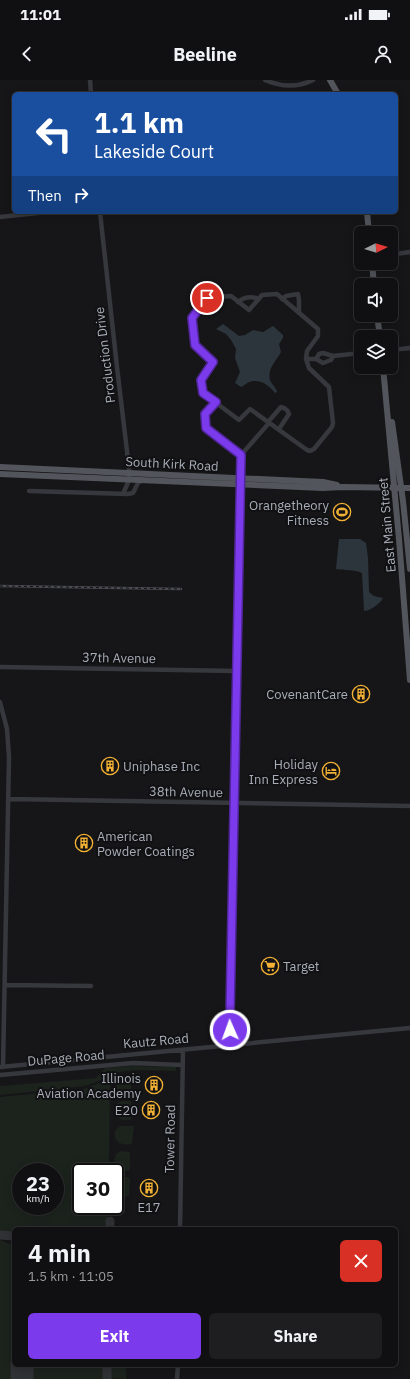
<!DOCTYPE html>
<meta charset="utf-8">
<style>
body{margin:0;font-family:"IBM Plex Sans",sans-serif;background:#1e1e20;color:#f1f3f6;height:100vh;display:flex;flex-direction:column;font-size:15px;white-space:nowrap}
*{box-sizing:border-box;margin:0}
p{font-size:13px;color:#9c9d9f}
.icon{flex:none;width:22px;height:22px;fill:none;stroke:currentColor;stroke-width:2;stroke-linecap:round;stroke-linejoin:round}
.map{position:relative;flex:1;overflow:hidden}
.sheet{position:absolute;left:12px;top:1147px;width:386px;height:140px;display:flex;flex-direction:column;background:#101012;border-radius:6px;box-shadow:0 2px 10px #0003,0 0 0 1px #303032}
.sheet>*{flex:none}
.top-card{position:absolute;left:12px;top:12px;width:386px;height:122px;border-radius:6px;box-shadow:0 2px 10px #0003,0 0 0 1px #303032;background:#1a4fa0;color:#fff;overflow:hidden}
.needle{width:26px;rotate:85deg}
.fabs{position:absolute;left:354px;top:146px;display:grid;gap:8px}
.fabs a{display:grid;place-items:center;width:44px;height:44px;border-radius:6px;background:#101012;box-shadow:0 2px 10px #0003,0 0 0 1px #303032;font-size:20px}
.speed{position:absolute;left:12px;top:1083px;display:flex;gap:8px;font-size:20px;font-weight:700;text-align:center}
.speed>*{display:grid;place-content:center;width:52px;height:52px;border-radius:50%;background:#101012;box-shadow:0 2px 10px #0003,0 0 0 1px #303032;line-height:1}
.speed small{font-size:10px;font-weight:400}
.speed .limit{border:2px solid #111;border-radius:6px;background:#fff;color:#111}
.pin{position:absolute;display:grid;place-items:center;width:34px;height:34px;color:#fff;margin:-17px;border:2px solid #fff;border-radius:50%;box-shadow:0 1px 4px #0007}
.me{position:absolute;width:44px;margin:-22px;rotate:358deg;stroke-linejoin:round;filter:drop-shadow(0 0 3px #0008)}
.turn{display:flex;align-items:center;gap:14px;height:84px;padding:0 16px;font-size:18px}
.turn .icon{width:52px;height:52px;stroke-width:2.5}
.turn b{display:block;font-size:28px;line-height:34px}
.then{display:flex;align-items:center;height:38px;padding:0 16px;background:#0003;gap:8px;font-size:15px}
.round{display:grid;place-items:center;flex:none;width:42px;height:42px;border-radius:6px;background:#1e1e20}
.summary{display:flex;align-items:center;justify-content:space-between;height:68px;padding:0 16px}
h1{font-size:24px;font-weight:800;line-height:30px}
.primary-button{display:flex;gap:8px;margin-top:auto;padding:8px 16px}
.primary-button a{flex:1;height:46px;border-radius:6px;background:#7c3aed;color:#fff;font-size:16px;font-weight:800;line-height:46px;text-align:center}
.primary-button a+a{background:#1e1e20;color:#f1f3f6}
.status{display:flex;justify-content:space-between;align-items:center;height:28px;padding:0 20px;background:#101012;direction:ltr}
.status svg{height:11px;fill:currentColor}
header{display:flex;justify-content:space-between;align-items:center;height:52px;padding:0 16px;background:#101012;font-size:18px;font-weight:800}
.map>svg:first-child{display:block}
.green{fill:#1c231d;fill-rule:evenodd}
.water{fill:#2c353c}
.lines{fill:none;stroke-linecap:round;stroke-linejoin:round}
.taxiway{stroke:#303135;stroke-width:9}
.runway{stroke:#303135;stroke-width:23}
.minor{stroke:#37383d;stroke-width:4.5}
.major{stroke:#53555c;stroke-width:6}
.rail-casing{stroke:#4a4c52;stroke-width:2.5}
.rail{stroke:#111113;stroke-width:1;stroke-dasharray:3;stroke-linecap:butt}
.route-casing{stroke:#51269a;stroke-width:10}
.route{stroke:#7c3aed;stroke-width:7}
.labels{text-anchor:middle;dominant-baseline:central;stroke-width:4;stroke-linejoin:round;paint-order:stroke}
.street-label{font-size:13px;fill:#a8adb8;stroke:#111113}
.poi-label{font-size:13px;fill:#a8adb8;stroke:#111113;text-anchor:end}
</style>
<div class="status"><b>11:01</b><svg viewBox="0 0 49 12"><path d="M0 12V9h3v3zM5 12V6h3v6zM10 12V3h3v9zM15 12V0h3v12zM26 1h20v11H26zM47 4h2v5h-2z"/></svg></div>
<header><svg class="icon" aria-label="back" viewBox="0 0 24 24"><path d="M15 5l-7 7 7 7"/></svg>Beeline<svg class="icon" aria-label="person" viewBox="0 0 24 24"><circle cx="12" cy="8" r="4"/><path d="M4 21q1-7 8-7t8 7"/></svg></header>
<div class="map">
<svg width="410" height="1299" viewBox="0 0 410 1299">
<rect width="100%" height="100%" fill="#161618"/>
<!-- green -->
<path class="green" d="M 131,986 L 176,987 L 176,991 L 137,990 L 110,993 L 109,997 L 85,1006 L 0,1015 L 0,1006 L 96,998 L 105,988 Z
M 121,997 L 129,997 L 131,998 L 131,1013 L 130,1014 L 122,1014 L 117,1011 L 116,1002 Z
M 105,1001 L 110,1003 L 109,1092 L 81,1092 L 81,1126 L 108,1126 L 107,1149 L 14,1149 L 14,1152 L 0,1151 L 0,1017 L 84,1009 ZM 21,1092 L 55,1092 L 55,1126 L 21,1126 Z
M 122,1021 L 131,1021 L 131,1040 L 122,1040 L 117,1036 C 114,1030 115,1023 122,1021 Z
M 121,1046 L 134,1046 L 132,1064 C 114,1068 109,1051 121,1046 Z
M 121,1071 L 130,1072 L 130,1090 L 128,1091 L 118,1090 C 112,1084 113,1074 121,1071 Z
M 122,1097 L 128,1097 L 130,1099 L 129,1115 L 126,1117 L 120,1117 L 115,1113 L 115,1102 L 119,1098 Z
M 0,1160 L 10,1164 L 14,1169 L 14,1285 L 17,1285 L 17,1299 L 0,1299 Z
M 28,1285 L 103,1285 L 103,1299 L 28,1299 Z
M 111,1285 L 126,1285 L 126,1299 L 111,1298 Z"/>
<!-- water -->
<path class="water" d="M 223,244 L 239,256 L 245,255 L 253,250 L 263,252 L 273,246 L 283,255 L 283,258 L 279,264 L 281,272 C 276,281 267,289 270,300 C 272,305 276,307 277,312 L 275,313 C 270,306 262,300 253,301 C 249,301 245,305 241,307 L 235,303 L 240,292 L 235,278 L 236,269 L 231,260 L 226,254 L 216,249 Z
M 339,459 L 360,459 L 366,463 L 368,478 L 369,512 L 374,516 L 383,518 C 381,523 370,531 364,531 L 362,493 C 354,489 345,491 336,489 Z"/>
<g class="lines">
<!-- taxiway -->
<path class="taxiway" d="M 110,1149 L 110,1141
M 0,1155 L 14,1156
M 107,1299 L 107,1285"/>
<!-- runway -->
<path class="runway" d="M 22,1299 L 22,1285"/>
<!-- minor -->
<path class="minor" d="M 90,0 L 91,14
M 265,0 C 281,7 297,8 313,0
M 100,132 L 117,287 L 129,388 L 129,400 L 123,414
M 0,137 L 47,132
M 391,172 L 394,172 L 396,174 L 410,172
M 391,177 L 395,176 L 396,174
M 282,219 L 286,216 L 298,214 L 299,220 L 299,233
M 238,222 C 244,217 251,216 259,219
M 391,270 L 410,268
M 306,279 L 307,271 L 318,256 L 318,249 L 277,214 L 262,215 L 249,230 L 231,216 L 207,218 L 191,238 L 195,265 L 213,282 C 204,294 199,298 203,313 L 239,340 L 250,329 L 307,370 L 310,371 L 314,369 L 332,347 L 333,343 L 329,307 L 309,288 L 306,279 L 316,279 L 323,283 L 331,280 L 333,276
M 316,279 L 319,274 L 323,273 L 333,276 L 361,273
M 216,322 L 205,334 L 206,348 L 241,375
M 268,342 L 281,327 C 285,328 288,330 289,334 L 279,349
M 29,411 L 128,414 L 133,413 L 138,403 L 141,401
M 0,587 L 237,591
M 0,622 L 7,649 L 9,677 L 3,987
M 9,719 L 410,726
M 5,905 L 91,906
M 231,965 L 230,935 L 241,375 L 269,343
M 0,987 L 410,948
M 0,995 L 133,983 L 182,985
M 180,1149 L 183,970
M 177,1299 L 178,1285"/>
<!-- major -->
<path class="major" d="M 330,0 L 338,14
M 367,132 L 369,153
M 372,183 L 374,205
M 377,235 L 380,257
M 383,287 L 399,459 L 410,600
M 392,342 L 403,421 L 410,489
M 0,387 L 323,402 L 337,405
M 0,394 L 323,408 L 343,407 L 410,408"/>
<defs>
<path id="rail" d="M 0,506 L 181,509"/>
</defs>
<!-- rail casing -->
<use href="#rail" class="rail-casing"/>
<!-- rail -->
<use href="#rail" class="rail"/>
</g>
<g class="lines">
<defs>
<path id="route" d="M 207,218 L 192,238 L 195,265 L 213,282 L 201,300 L 203,313 L 216,322 L 205,334 L 206,348 L 241,375 L 230,935 L 230,950"/>
</defs>
<!-- route casing -->
<use href="#route" class="route-casing"/>
<!-- route -->
<use href="#route" class="route"/>
</g>
<!-- icons -->
<defs>
<symbol id="stadium-ring" viewBox="-11 -11 22 22"><circle r="9.5" fill="#111113" stroke="#f2b134" stroke-width="1.5"/><path d="M0-5a6.5 5 0 1 0 0 10a6.5 5 0 1 0 0-10ZM-3.5-1.8h7v3.6h-7Z" fill="#f2b134"/></symbol>
<symbol id="building-ring" viewBox="-11 -11 22 22"><circle r="9.5" fill="#111113" stroke="#f2b134" stroke-width="1.5"/><path d="M-4-6H4V6H1V3H-1V6H-4ZM-2.5-4.3h1.7v1.8h-1.7ZM.8-4.3h1.7v1.8H.8ZM-2.5-1h1.7V.8h-1.7ZM.8-1h1.7V.8H.8Z" fill="#f2b134"/></symbol>
<symbol id="hotel-ring" viewBox="-11 -11 22 22"><circle r="9.5" fill="#111113" stroke="#f2b134" stroke-width="1.5"/><path d="M-6-4.5h1.5V1H6V5H4.5V3h-9V5H-6ZM-4 0a1.8 1.8 0 1 1 3.6 0ZM.5 0V-2.5h3Q6-2.5 6 0Z" fill="#f2b134"/></symbol>
<symbol id="supermarket-ring" viewBox="-11 -11 22 22"><circle r="9.5" fill="#111113" stroke="#f2b134" stroke-width="1.5"/><path d="M-6-5.5h2.5l.6 2H6L4.5 2H-2.5L-4.4-4H-6ZM-1.5 3.2a1.3 1.3 0 1 0 .1 0ZM3 3.2a1.3 1.3 0 1 0 .1 0Z" fill="#f2b134"/></symbol>
</defs>
<g fill-rule="evenodd">
<use href="#stadium-ring" x="332" y="422" width="20" height="20"/>
<use href="#building-ring" x="351" y="604" width="20" height="20"/>
<use href="#building-ring" x="100" y="676" width="20" height="20"/>
<use href="#hotel-ring" x="321" y="681" width="20" height="20"/>
<use href="#building-ring" x="74" y="753" width="20" height="20"/>
<use href="#supermarket-ring" x="260" y="876" width="20" height="20"/>
<use href="#building-ring" x="144" y="995" width="20" height="20"/>
<use href="#building-ring" x="141" y="1020" width="20" height="20"/>
<use href="#building-ring" x="139" y="1098" width="20" height="20"/>
</g>
<g class="labels">
<!-- street labels -->
<g class="street-label">
<text transform="translate(105 275) rotate(-97)">Production Drive</text>
<text transform="translate(172 384) rotate(3)">South Kirk Road</text>
<text transform="translate(387 445) rotate(-95)">East Main Street</text>
<text transform="translate(119 578) rotate(1)">37th Avenue</text>
<text transform="translate(186 712) rotate(1)">38th Avenue</text>
<text transform="translate(156 961) rotate(-5)">Kautz Road</text>
<text transform="translate(66 978) rotate(-5)">DuPage Road</text>
<text transform="translate(170 1059) rotate(-89)">Tower Road</text>
</g>
<!-- poi labels -->
<g class="poi-label">
<text x="329" y="425">Orangetheory<tspan x="329" dy="15">Fitness</tspan></text>
<text x="348" y="614">CovenantCare</text>
<text x="318" y="684">Holiday<tspan x="318" dy="15">Inn Express</tspan></text>
<text x="123" y="686" text-anchor="start">Uniphase Inc</text>
<text x="97" y="756" text-anchor="start">American<tspan x="97" dy="15">Powder Coatings</tspan></text>
<text x="283" y="886" text-anchor="start">Target</text>
<text x="141" y="998">Illinois<tspan x="141" dy="15">Aviation Academy</tspan></text>
<text x="138" y="1030">E20</text>
<text x="149" y="1127" text-anchor="middle">E17</text>
</g>
</g>
</svg>
<div class="fabs">
<a><svg class="needle" viewBox="-14 -14 28 28"><path d="M0-13l5 13h-10z" fill="#e53935"/><path d="M0 13l5-13h-10z" fill="#9c9d9f"/></svg></a>
<a><svg class="icon" aria-label="sound" viewBox="0 0 24 24"><path d="M4 9h4l5-4v14l-5-4H4zM17 9q2 3 0 6"/></svg></a>
<a><svg class="icon" aria-label="layers" viewBox="0 0 24 24"><path d="M12 4l9 5-9 5-9-5zM3 14l9 5 9-5"/></svg></a>
</div>
<div class="speed"><div>23<small>km/h</small></div><div class="limit">30</div></div>
<div class="pin" style="left:207px;top:218px;background:#d93025"><svg class="icon" aria-label="arrive" viewBox="0 0 24 24"><path d="M6 21V4h12l-3 4 3 4H6"/></svg></div>
<svg class="me" style="left:230px;top:950px" viewBox="-20 -20 40 40"><circle r="17" fill="#7c3aed" stroke="#fff" stroke-width="3"/><path d="M0-11L8 9 0 5-8 9z" fill="#fff"/></svg>
<div class="top-card">
<div class="turn"><svg class="icon" aria-label="left" viewBox="0 0 24 24"><path d="M17 20v-9H6M10 6l-5 5 5 5"/></svg><div><b>1.1 km</b>Lakeside Court</div></div>
<div class="then">Then<svg class="icon" aria-label="right" viewBox="0 0 24 24"><path d="M7 20v-9h11M14 6l5 5-5 5"/></svg></div>
</div>
<section class="sheet">
<div class="summary"><div><h1>4 min</h1><p>1.5 km · 11:05</p></div><a class="round" style="background:#d93025;color:#fff"><svg class="icon" aria-label="close" viewBox="0 0 24 24"><path d="M6 6l12 12M18 6L6 18"/></svg></a></div>
<div class="primary-button"><a>Exit</a><a>Share</a></div>
</section>
</div>
